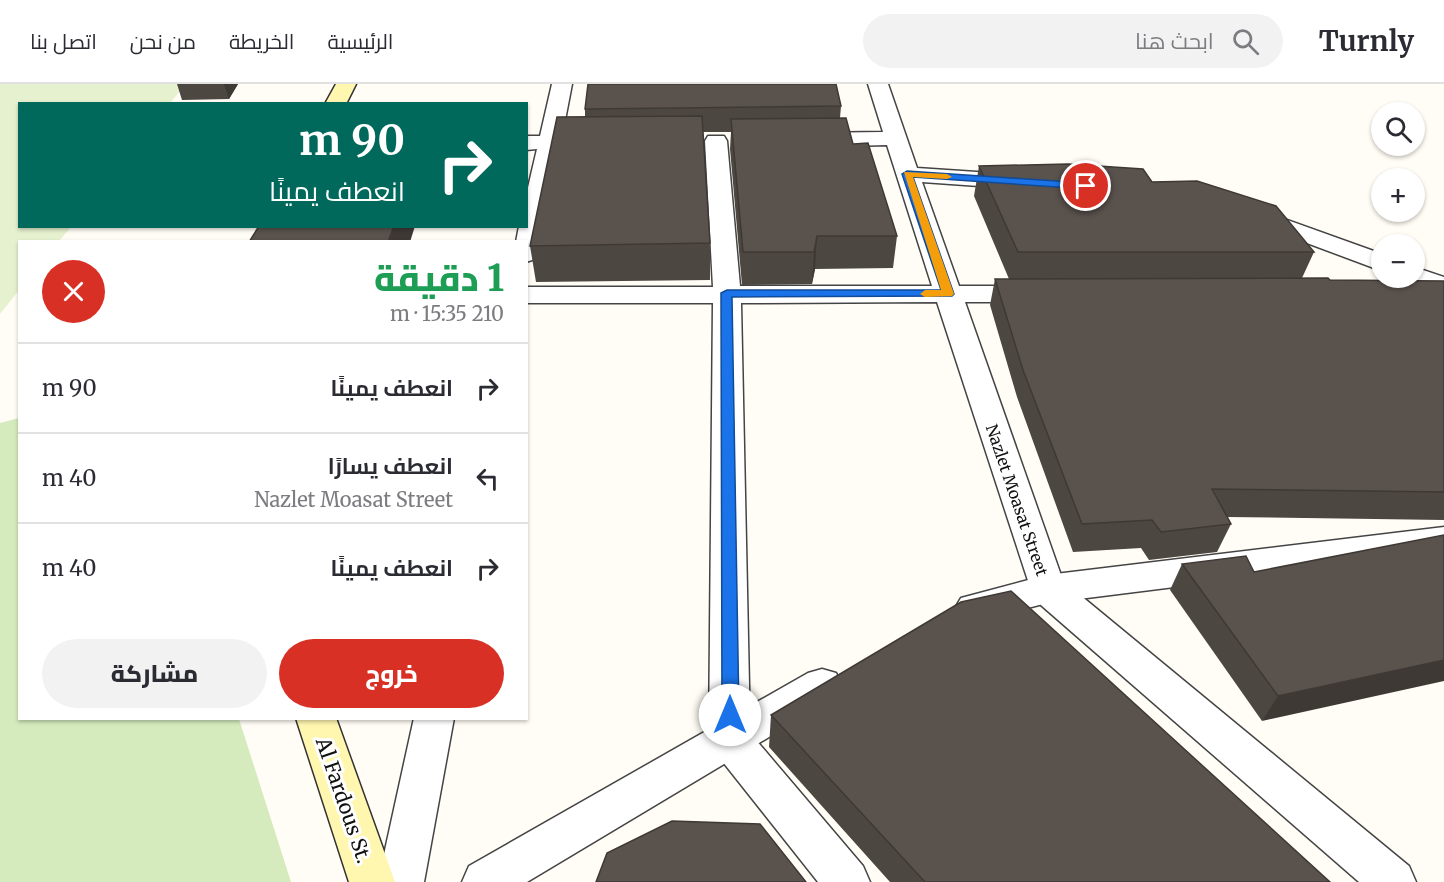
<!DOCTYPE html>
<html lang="ar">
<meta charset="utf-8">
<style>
body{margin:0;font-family:Merriweather,Cairo,serif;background:#f2f2f3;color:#2b2b33;direction:rtl;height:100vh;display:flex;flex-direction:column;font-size:22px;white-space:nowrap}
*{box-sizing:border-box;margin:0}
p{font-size:20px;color:#7c7c81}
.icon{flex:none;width:33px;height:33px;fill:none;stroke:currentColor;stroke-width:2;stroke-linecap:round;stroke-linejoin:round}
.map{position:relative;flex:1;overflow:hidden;direction:ltr}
.panel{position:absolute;left:18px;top:156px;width:510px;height:480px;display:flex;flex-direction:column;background:#fff;border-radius:0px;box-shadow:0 2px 4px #0004;direction:rtl}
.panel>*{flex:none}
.guide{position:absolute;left:18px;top:18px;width:510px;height:126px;border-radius:0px;box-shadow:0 2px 4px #0004;direction:rtl;background:#00695c;color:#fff;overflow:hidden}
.fabs{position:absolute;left:1371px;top:18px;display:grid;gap:12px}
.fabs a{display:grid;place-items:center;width:54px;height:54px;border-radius:50%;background:#fff;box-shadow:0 2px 4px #0004;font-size:30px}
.pin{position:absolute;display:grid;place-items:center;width:51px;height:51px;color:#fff;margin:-26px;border:3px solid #fff;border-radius:50%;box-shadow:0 2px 6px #0007}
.me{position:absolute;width:66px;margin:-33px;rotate:0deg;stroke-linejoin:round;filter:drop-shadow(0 0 4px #0008)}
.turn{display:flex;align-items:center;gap:21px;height:126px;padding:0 24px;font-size:27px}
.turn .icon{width:78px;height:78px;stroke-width:2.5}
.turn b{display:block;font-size:42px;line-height:51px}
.round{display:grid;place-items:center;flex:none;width:63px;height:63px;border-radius:32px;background:#f2f2f3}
.summary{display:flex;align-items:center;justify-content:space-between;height:102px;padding:0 24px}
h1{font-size:36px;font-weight:800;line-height:45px;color:#1e9e55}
.cta{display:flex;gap:12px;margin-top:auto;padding:12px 24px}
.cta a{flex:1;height:69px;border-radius:36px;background:#d93025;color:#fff;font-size:24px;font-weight:800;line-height:69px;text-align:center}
.cta a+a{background:#f2f2f3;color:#2b2b33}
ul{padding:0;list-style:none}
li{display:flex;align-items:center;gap:18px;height:90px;padding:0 24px;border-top:2px solid #e1e1e2}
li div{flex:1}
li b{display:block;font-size:22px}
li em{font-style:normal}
header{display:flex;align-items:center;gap:36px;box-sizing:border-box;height:84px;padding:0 30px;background:#fff;border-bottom:2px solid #e1e1e2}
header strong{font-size:28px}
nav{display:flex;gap:33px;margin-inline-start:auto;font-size:21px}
.search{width:420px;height:54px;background:#f2f2f3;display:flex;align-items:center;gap:15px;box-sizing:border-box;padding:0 21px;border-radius:33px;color:#7c7c81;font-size:22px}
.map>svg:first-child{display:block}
.green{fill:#d5ebbd}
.pitch{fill:#e6f2cf}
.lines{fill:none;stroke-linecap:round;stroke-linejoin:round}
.minor-casing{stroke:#444;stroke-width:3}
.tertiary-casing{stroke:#444;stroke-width:3}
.secondary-casing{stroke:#333;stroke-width:3}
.minor{fill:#fff;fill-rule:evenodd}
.tertiary{fill:#fff;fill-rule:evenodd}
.secondary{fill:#fff6b0;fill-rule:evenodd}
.wall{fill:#4d4742}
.shaded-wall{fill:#3f3936}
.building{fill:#5a524d;stroke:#3f3936;stroke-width:1.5}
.route{fill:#1a73e8;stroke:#114b97;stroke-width:1.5}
.slow{fill:#f59e0b}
.labels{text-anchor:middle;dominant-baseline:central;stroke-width:6;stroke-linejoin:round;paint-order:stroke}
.street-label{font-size:16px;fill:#111;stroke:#fff}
.near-street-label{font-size:20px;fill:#111;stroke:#fff}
</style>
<header>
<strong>Turnly</strong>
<div class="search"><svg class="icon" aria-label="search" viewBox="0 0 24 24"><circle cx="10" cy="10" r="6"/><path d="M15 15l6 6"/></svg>ابحث هنا</div>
<nav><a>الرئيسية</a><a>الخريطة</a><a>من نحن</a><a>اتصل بنا</a></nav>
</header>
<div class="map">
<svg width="1444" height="798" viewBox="0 0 1444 798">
<rect width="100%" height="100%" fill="#fffdf5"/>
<!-- green -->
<path class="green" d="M 19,334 L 20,634 L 239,635 L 291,798 L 0,798 L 0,339 Z"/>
<!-- pitch -->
<path class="pitch" d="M 0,0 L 186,0 L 170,19 L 20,20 L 20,142 L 71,143 L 59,157 L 20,158 L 19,206 L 0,230 Z"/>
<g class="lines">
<defs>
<path id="minor" d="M 552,0 L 572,0 L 562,52 L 605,53 L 608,58 L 605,63 L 559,65 L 539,170 L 535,175 L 526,178 L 526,158 L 516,158 L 519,142 L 526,142 L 526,112 L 537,65 L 526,66 L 526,52 L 540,52 Z
M 868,0 L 888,0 L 917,84 L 1021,91 L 1029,93 L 1033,98 L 1029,103 L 1021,105 L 922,98 L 959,202 L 1037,202 L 1047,204 L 1050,210 L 1047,216 L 1037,218 L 965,218 L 1063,497 L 1409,782 L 1416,798 L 1359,798 L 1034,515 L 937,218 L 741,219 L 750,649 L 863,782 L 870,798 L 818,798 L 715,668 L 709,655 L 713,219 L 526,219 L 526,203 L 713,203 L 705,57 L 708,52 L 724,52 L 727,57 L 740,202 L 932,202 L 887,61 L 808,63 L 800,61 L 797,56 L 800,51 L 808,49 L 883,48 Z
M 1254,124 L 1382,170 L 1382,187 L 1245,136 L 1242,131 L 1245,126 Z
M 1414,183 L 1444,193 L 1444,210 L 1405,197 L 1403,194 L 1414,194 Z
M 414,634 L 454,634 L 424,798 L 378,798 Z"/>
<path id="tertiary" d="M 1444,443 L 1444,469 L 1047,519 L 974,538 L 961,534 L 955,524 L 961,514 L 1047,491 Z
M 822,585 L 836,589 L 842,601 L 836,613 L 527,798 L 462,798 L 469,782 L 808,589 Z"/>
<path id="secondary" d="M 336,0 L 356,0 L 346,20 L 325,20 Z
M 296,634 L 336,634 L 395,798 L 349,798 Z"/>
</defs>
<!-- minor casing -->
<use href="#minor" class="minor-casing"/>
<!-- tertiary casing -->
<use href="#tertiary" class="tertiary-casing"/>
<!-- secondary casing -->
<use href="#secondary" class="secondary-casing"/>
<!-- minor -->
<use href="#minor" class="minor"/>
<!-- tertiary -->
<use href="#tertiary" class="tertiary"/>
<!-- secondary -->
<use href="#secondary" class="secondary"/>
</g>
<!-- wall -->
<path class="wall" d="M 177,0 L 238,0 L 229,15 L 182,16 Z
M 841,22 L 840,34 L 897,152 L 893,184 L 815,185 L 812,200 L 742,201 L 730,65 L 731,48 L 703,48 L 710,159 L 710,196 L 536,198 L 530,162 L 585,33 L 585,25 Z
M 979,82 L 1152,98 L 1314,168 L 1302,194 L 1330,196 L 1444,197 L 1444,436 L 1227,433 L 1231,440 L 1217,468 L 1149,476 L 1141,464 L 1073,468 L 1017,313 L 990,221 L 995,195 L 1009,195 L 974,112 Z
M 1444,451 L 1262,637 L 1170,506 L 1182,480 L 1254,488 Z
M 771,631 L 1330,798 L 890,798 L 769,663 Z"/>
<!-- shaded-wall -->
<path class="shaded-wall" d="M 224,0 L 238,0 L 229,15 Z
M 394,142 L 415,142 L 410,158 L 388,158 Z
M 817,152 L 815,185 L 812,200 L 814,168 Z
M 1444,576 L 1444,597 L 1262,637 L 1278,612 Z"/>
<!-- building -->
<path class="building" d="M 588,0 L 836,0 L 841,22 L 585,25 Z
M 702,32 L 710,159 L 530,162 L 557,33 Z
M 846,34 L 853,60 L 868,59 L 897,152 L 817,152 L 814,168 L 743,168 L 731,35 Z
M 1068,80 L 1143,85 L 1152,98 L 1197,97 L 1276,122 L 1314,168 L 1018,168 L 979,82 Z
M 259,142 L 394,142 L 388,158 L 249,158 Z
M 1328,194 L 1330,196 L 1444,197 L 1444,408 L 1212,405 L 1231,440 L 1161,448 L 1152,436 L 1082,440 L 1023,286 L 995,195 Z
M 1444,451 L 1444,576 L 1278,612 L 1182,480 L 1246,472 L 1254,488 Z
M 1011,507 L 1330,798 L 925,798 L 771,631 L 961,518 Z
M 672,737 L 760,740 L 806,798 L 596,798 L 607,769 Z"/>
<!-- route -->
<path class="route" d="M 907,87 L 1086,99 L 1091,102 L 1086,105 L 913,93 L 954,210 L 952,212 L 732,213 L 739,631 L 736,636 L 724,636 L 722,631 L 721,209 L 727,206 L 941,206 L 902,90 Z"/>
<!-- slow -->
<path class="slow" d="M 904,88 L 947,90 L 952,93 L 947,95 L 913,93 L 954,210 L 952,212 L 925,213 L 920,210 L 925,206 L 941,206 Z"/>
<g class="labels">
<!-- street labels -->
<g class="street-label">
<text transform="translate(1017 416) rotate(71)">Nazlet Moasat Street</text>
</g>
<!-- near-street labels -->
<g class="near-street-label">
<text transform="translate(344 716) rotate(71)">Al Fardous St.</text>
</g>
</g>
</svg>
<div class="fabs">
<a><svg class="icon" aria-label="search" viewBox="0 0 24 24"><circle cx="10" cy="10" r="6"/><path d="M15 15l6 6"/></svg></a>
<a>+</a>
<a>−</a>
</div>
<div class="pin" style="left:1086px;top:102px;background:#d93025"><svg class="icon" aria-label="arrive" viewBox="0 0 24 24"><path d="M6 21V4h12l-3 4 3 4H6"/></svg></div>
<svg class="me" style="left:730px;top:631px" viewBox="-20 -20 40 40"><circle r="19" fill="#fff"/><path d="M0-13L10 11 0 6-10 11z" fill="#1a73e8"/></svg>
<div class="guide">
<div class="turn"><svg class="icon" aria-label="right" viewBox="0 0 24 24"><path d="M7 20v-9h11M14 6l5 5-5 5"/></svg><div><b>90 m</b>انعطف يمينًا</div></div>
</div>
<section class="panel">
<div class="summary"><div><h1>1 دقيقة</h1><p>210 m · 15:35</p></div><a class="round" style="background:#d93025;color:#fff"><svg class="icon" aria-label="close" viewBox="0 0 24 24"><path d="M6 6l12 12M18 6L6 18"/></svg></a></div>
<ul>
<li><svg class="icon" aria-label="right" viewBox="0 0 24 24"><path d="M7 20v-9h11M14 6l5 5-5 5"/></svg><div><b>انعطف يمينًا</b></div><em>90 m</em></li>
<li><svg class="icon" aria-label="left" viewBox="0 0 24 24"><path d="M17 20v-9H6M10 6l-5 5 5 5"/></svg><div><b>انعطف يسارًا</b><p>Nazlet Moasat Street</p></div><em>40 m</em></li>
<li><svg class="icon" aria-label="right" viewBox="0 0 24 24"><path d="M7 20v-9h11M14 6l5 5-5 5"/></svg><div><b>انعطف يمينًا</b></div><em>40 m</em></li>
</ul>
<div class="cta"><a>خروج</a><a>مشاركة</a></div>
</section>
</div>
